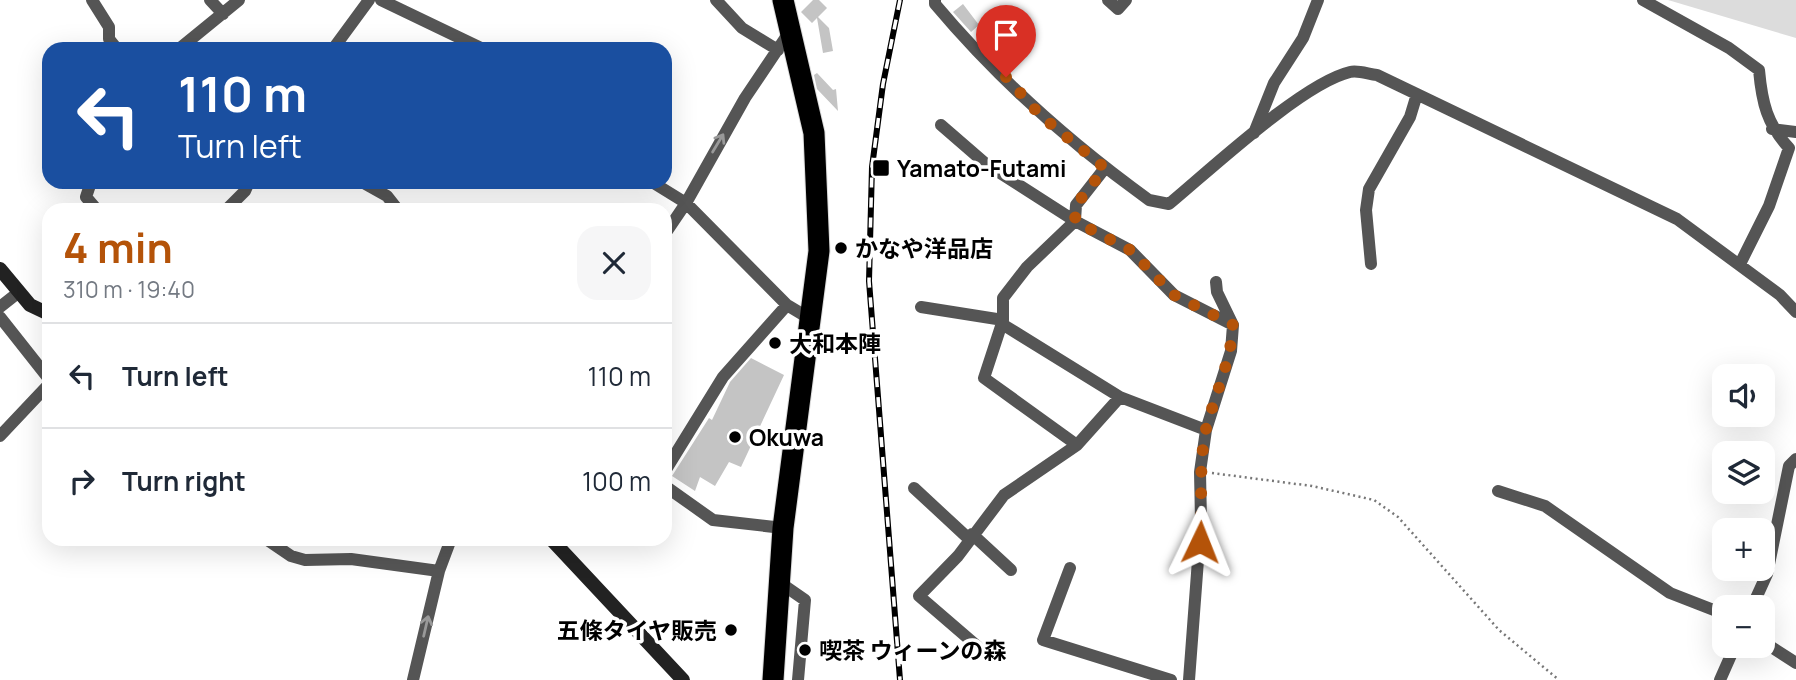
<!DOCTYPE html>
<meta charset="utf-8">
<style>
body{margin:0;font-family:Manrope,"Noto Sans JP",sans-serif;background:#f6f6f7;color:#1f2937;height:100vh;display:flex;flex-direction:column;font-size:26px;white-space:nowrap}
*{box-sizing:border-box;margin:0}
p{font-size:23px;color:#747a83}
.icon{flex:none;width:38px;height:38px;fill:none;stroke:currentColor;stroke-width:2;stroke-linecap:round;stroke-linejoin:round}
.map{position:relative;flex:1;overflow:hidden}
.side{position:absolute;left:42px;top:203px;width:630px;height:343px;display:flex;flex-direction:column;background:#fff;border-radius:21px;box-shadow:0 7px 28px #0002}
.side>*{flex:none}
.top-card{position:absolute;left:42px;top:42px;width:630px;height:147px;border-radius:21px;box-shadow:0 7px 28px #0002;background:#1a4fa0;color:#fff;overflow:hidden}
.tools{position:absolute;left:1712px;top:364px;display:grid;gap:14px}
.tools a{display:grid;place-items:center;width:63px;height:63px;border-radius:14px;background:#fff;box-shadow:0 7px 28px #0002;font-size:35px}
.pin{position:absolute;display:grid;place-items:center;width:60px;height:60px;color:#fff;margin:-72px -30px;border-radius:50% 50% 50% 0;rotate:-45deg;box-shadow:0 0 7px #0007}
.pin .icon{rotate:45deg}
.me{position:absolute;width:77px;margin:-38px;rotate:2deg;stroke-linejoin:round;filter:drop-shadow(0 0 5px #0008)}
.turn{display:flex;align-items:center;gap:24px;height:147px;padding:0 21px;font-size:32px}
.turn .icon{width:91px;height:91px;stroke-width:2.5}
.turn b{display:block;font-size:49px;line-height:60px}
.round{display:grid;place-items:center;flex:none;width:74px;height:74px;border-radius:21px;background:#f6f6f7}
.summary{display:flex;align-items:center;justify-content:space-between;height:119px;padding:0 21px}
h1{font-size:42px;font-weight:700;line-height:52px;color:#b45309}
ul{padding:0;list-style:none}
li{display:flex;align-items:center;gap:21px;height:105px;padding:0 21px;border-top:2px solid #e0e1e3}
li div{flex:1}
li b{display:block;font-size:26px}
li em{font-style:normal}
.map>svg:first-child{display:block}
.green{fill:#dcdcdc}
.building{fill:#c4c4c4}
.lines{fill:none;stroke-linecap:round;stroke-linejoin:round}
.highway-casing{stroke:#dbdbdb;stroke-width:23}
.path{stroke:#777;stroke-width:2.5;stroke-dasharray:2 3.5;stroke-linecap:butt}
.street{stroke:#555;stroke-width:12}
.secondary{stroke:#222;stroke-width:14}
.highway{stroke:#000;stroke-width:21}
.rail-casing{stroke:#000;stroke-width:6}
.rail{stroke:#fff;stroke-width:3.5;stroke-dasharray:10;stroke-linecap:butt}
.oneway{stroke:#999}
.route{stroke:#b45309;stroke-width:12;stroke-dasharray:0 21.6}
.poi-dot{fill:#000;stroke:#fff;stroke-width:2.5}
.labels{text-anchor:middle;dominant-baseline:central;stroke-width:7;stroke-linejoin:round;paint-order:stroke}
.poi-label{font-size:23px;font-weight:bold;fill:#000;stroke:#fff;text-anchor:start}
</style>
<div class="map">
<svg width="1796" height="680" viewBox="0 0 1796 680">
<rect width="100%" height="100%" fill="#fff"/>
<!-- green -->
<path class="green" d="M 1668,0 L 1796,0 L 1796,38 Z"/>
<!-- building -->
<path class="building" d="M 813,0 L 819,0 L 827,8 L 818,17 L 829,28 L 833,51 L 823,53 L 817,18 L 812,23 L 801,12 Z
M 963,4 L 979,25 L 971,32 L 953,12 Z
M 817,73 L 833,90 L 836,89 L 838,111 L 817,89 L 814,75 Z
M 751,358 L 784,375 L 741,467 L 729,462 L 715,486 L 700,477 L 695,491 L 672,476 L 709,418 L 712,420 L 730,382 Z"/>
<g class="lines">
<defs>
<path id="highway" d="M 773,680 L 783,528 L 819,251 L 814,133 L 783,0"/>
</defs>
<!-- highway casing -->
<use href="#highway" class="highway-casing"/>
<!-- path -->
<path class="path" d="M 1212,473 L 1312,486 L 1374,500 L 1398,517 L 1499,630 L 1559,680"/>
<!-- street -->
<path class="street" d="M 92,0 L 109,27 L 109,39 L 117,49
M 210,0 L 223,14
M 381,0 L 483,49
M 716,0 L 742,28 L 778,50
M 935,0 L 935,4 C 998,79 1070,143 1149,200 L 1169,204 C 1210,170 1303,83 1350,72 C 1358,70 1368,74 1377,75 L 1677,219 L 1780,295 L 1796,312
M 1108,0 L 1118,9 L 1126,0
M 1643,0 L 1729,48 L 1759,70 C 1762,103 1767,124 1789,148 L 1769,206 L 1740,264
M 179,49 L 239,0
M 333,49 L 369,0
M 941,125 L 986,164 L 1075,221 L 1130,250 L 1174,295 L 1233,325 L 1231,351 L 1206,430
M 1772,129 L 1796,132
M 1254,133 L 1274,83 L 1303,38 L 1318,0
M 91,182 L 86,197 L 97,210
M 362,182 L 387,196 L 398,210
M 652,182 L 686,203 L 787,305 L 812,320
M 226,210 L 245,191 L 249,182
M 665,234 L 686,203 L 745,98 L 790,31
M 1371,264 L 1366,210 L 1369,189 L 1410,117 L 1417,94
M 1216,282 L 1217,292 L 1233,325
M 0,307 L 19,292
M 921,307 L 1003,320
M 0,317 L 49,379
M 1002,324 L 1120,397 L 1206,430 L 1200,472 L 1201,520 L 1189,680
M 0,436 L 49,384
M 1077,445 L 984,378 L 1003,320 L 1003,298 L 1027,267 L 1075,221 L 1076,205 L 1105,168
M 665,471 L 723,377 L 787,305
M 665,486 L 713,520 L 783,528
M 914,488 L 969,539
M 1498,491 L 1545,506 L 1670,593 L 1724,614
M 972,534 L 1011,570
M 266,539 L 291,556 L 305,560 L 351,559 L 439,571
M 1070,568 L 1043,640 L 1171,680
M 779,582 L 805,600 L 798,680
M 1752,607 L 1767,574 L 1789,466 L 1796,459
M 1762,641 L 1796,663
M 984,652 L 919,596 L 958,556 L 1004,495 L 1077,445 L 1120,397
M 413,680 L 439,571 L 451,539
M 1720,680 L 1735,646"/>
<!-- secondary -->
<path class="secondary" d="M 0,269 L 30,305 L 49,314
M 551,539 L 683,680"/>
<!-- highway -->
<use href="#highway" class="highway"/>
<defs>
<path id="rail" d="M 900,0 L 883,84 L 872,167 L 869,281 L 900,680"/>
</defs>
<!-- rail casing -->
<use href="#rail" class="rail-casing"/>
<!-- rail -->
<use href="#rail" class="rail"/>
</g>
<!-- one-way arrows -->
<defs><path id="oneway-shaft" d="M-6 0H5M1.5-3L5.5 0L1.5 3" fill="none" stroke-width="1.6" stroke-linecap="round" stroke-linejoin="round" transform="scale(1.75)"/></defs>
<g class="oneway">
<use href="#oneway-shaft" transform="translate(718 143) rotate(-59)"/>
<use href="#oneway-shaft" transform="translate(426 626) rotate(-77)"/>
</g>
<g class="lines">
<!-- route -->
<path class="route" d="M 1006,77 L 1041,116 L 1105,168 L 1076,205 L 1075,221 L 1130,250 L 1174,295 L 1233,325 C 1231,362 1215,394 1206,429 C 1198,467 1203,504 1200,542"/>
</g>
<!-- markers -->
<g class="poi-dot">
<rect x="872" y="159" width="18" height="18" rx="3.5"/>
<circle cx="841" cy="248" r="7"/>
<circle cx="775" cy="343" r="7"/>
<circle cx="735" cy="437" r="7"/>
<circle cx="731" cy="630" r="7"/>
<circle cx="805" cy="650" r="7"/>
</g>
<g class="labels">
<!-- poi labels -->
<g class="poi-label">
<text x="897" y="168">Yamato-Futami</text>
<text x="855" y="248">かなや洋品店</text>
<text x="789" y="343">大和本陣</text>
<text x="749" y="437">Okuwa</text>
<text x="717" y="630" text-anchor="end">五條タイヤ販売</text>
<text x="819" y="650">喫茶 ウィーンの森</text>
</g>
</g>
</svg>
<div class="tools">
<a><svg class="icon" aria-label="sound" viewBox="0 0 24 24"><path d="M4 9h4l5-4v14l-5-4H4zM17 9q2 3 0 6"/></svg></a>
<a><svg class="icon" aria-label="layers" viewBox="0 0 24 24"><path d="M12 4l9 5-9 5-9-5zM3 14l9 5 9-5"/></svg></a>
<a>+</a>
<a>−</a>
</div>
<div class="pin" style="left:1006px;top:77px;background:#d93025"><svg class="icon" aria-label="arrive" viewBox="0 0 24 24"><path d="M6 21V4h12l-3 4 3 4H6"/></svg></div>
<svg class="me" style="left:1200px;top:542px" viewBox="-20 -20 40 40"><path d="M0-17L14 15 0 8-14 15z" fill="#b45309" stroke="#fff" stroke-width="4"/></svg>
<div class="top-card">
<div class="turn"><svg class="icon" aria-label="left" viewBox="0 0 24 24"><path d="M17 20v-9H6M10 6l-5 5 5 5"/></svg><div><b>110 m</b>Turn left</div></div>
</div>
<section class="side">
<div class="summary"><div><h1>4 min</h1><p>310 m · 19:40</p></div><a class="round"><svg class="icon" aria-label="close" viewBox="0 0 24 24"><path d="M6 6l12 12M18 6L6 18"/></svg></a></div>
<ul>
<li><svg class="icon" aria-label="left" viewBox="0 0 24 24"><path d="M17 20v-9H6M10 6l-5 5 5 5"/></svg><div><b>Turn left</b></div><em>110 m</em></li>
<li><svg class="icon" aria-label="right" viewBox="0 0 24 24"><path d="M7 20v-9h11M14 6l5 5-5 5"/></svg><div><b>Turn right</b></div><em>100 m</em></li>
</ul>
</section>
</div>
